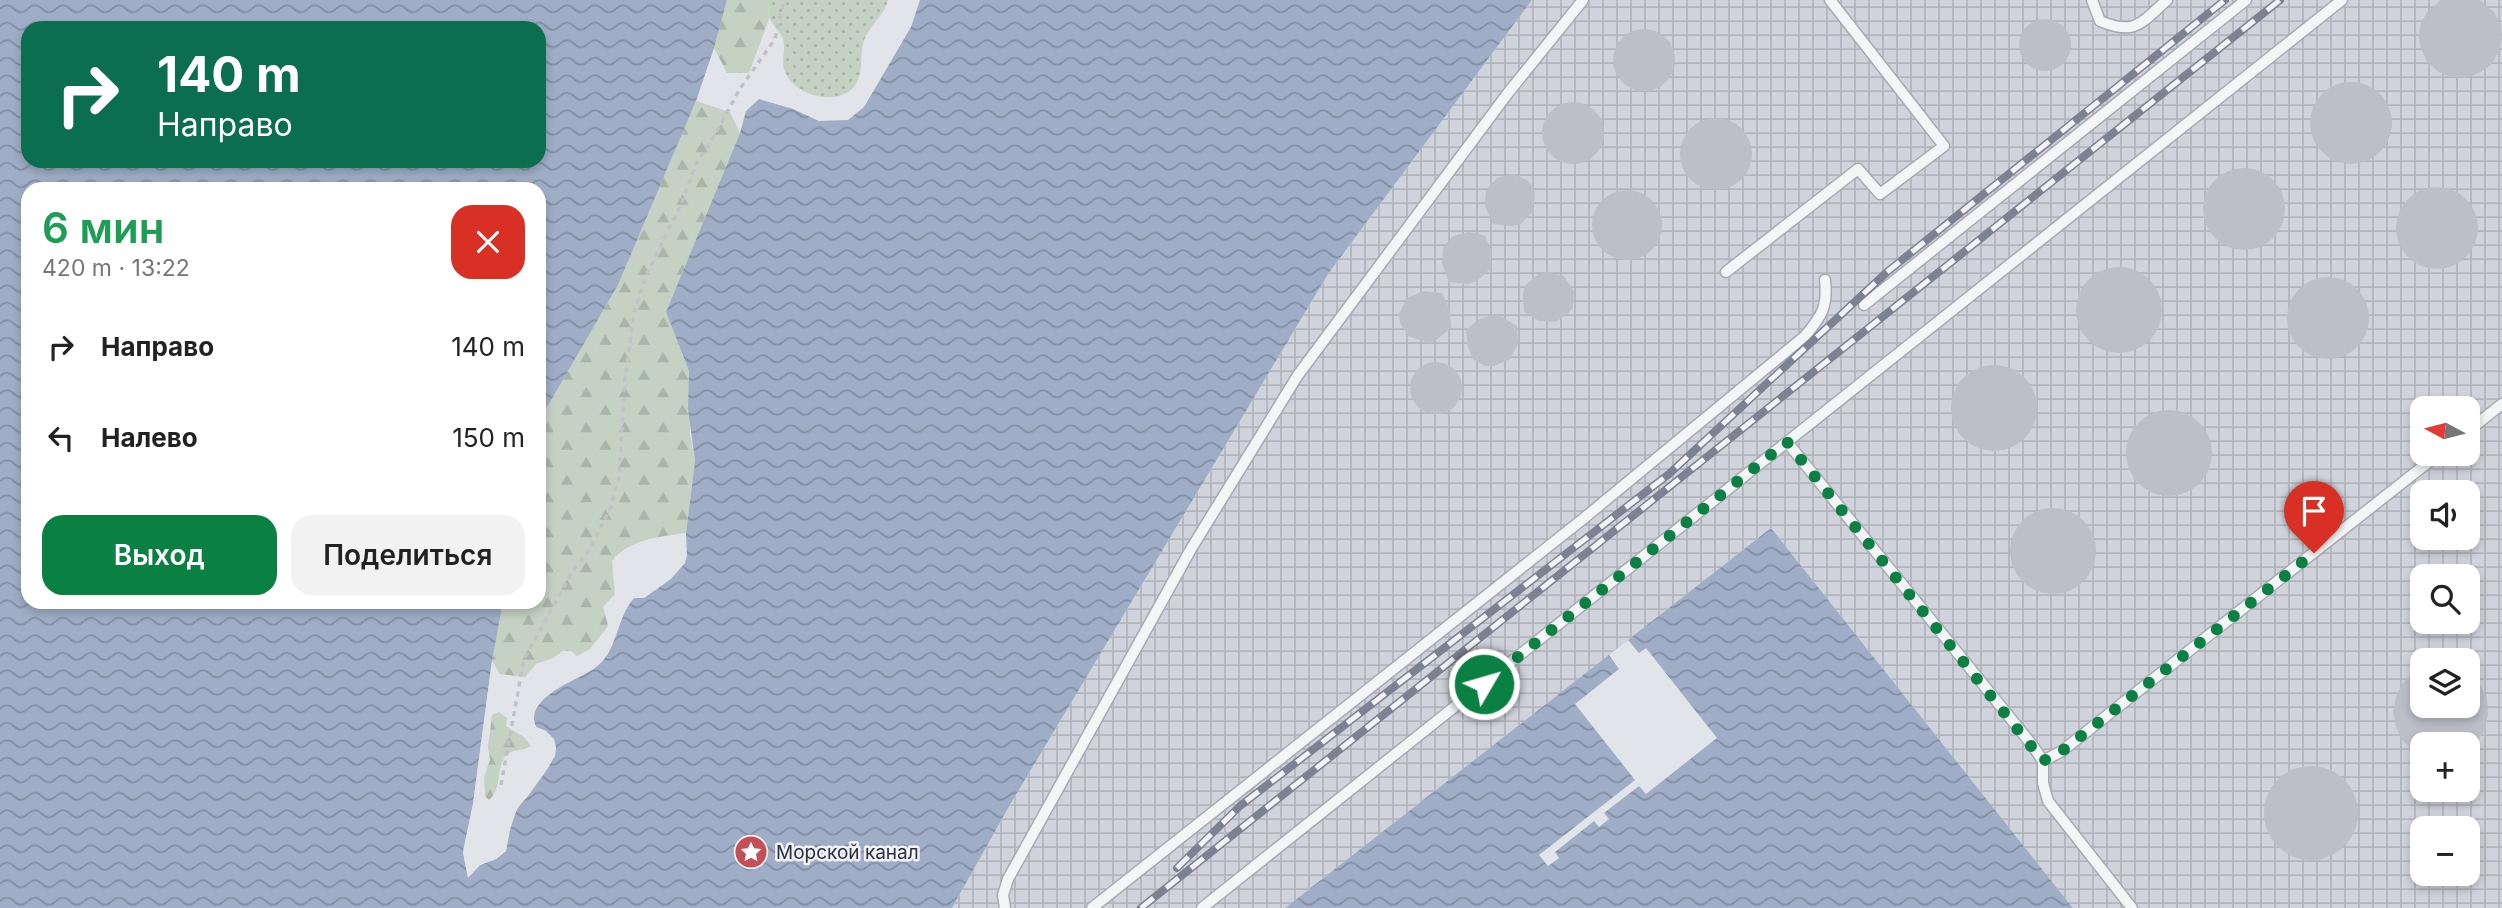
<!DOCTYPE html>
<html lang="ru">
<meta charset="utf-8">
<style>
body{margin:0;font-family:Inter,sans-serif;background:#f2f2f2;color:#222;height:100vh;display:flex;flex-direction:column;font-size:26px;white-space:nowrap}
*{box-sizing:border-box;margin:0}
p{font-size:23px;color:#767676}
.icon{flex:none;width:38px;height:38px;fill:none;stroke:currentColor;stroke-width:2;stroke-linecap:round;stroke-linejoin:round}
.map{position:relative;flex:1;overflow:hidden}
.details{position:absolute;left:21px;top:182px;width:525px;height:427px;display:flex;flex-direction:column;background:#fff;border-radius:21px;box-shadow:0 4px 10px #0003}
.details>*{flex:none}
.top-card{position:absolute;left:21px;top:21px;width:525px;height:147px;border-radius:21px;box-shadow:0 4px 10px #0003;background:#0b6e4f;color:#fff;overflow:hidden}
.needle{width:46px;rotate:277deg}
.controls{position:absolute;left:2410px;top:396px;display:grid;gap:14px}
.controls a{display:grid;place-items:center;width:70px;height:70px;border-radius:14px;background:#fff;box-shadow:0 4px 10px #0003;font-size:35px}
.pin{position:absolute;display:grid;place-items:center;width:60px;height:60px;color:#fff;margin:-72px -30px;border-radius:50% 50% 50% 0;rotate:-45deg;box-shadow:0 0 7px #0007}
.pin .icon{rotate:45deg}
.me{position:absolute;width:77px;margin:-38px;rotate:52deg;stroke-linejoin:round;filter:drop-shadow(0 0 5px #0008)}
.turn{display:flex;align-items:center;gap:24px;height:147px;padding:0 21px;font-size:32px}
.turn .icon{width:91px;height:91px;stroke-width:2.5}
.turn b{display:block;font-size:49px;line-height:60px}
.round{display:grid;place-items:center;flex:none;width:74px;height:74px;border-radius:21px;background:#f2f2f2}
.overview{display:flex;align-items:center;justify-content:space-between;height:119px;padding:0 21px}
h1{font-size:42px;font-weight:600;line-height:52px;color:#1e9e55}
.action{display:flex;gap:14px;margin-top:auto;padding:14px 21px}
.action a{flex:1;height:80px;border-radius:21px;background:#0b8043;color:#fff;font-size:28px;font-weight:600;line-height:80px;text-align:center}
.action a+a{background:#f2f2f2;color:#222}
ul{padding:0;list-style:none}
li{display:flex;align-items:center;gap:21px;height:91px;padding:0 21px}
li div{flex:1}
li b{display:block;font-size:26px}
li em{font-style:normal}
.map>svg:first-child{display:block}
.industrial{fill:url(#industrial-grid);fill-rule:evenodd}
.grass{fill:url(#grass-dots)}
.forest{fill:url(#forest-firs)}
.water{fill:url(#water-waves);fill-rule:evenodd}
.pier{fill:#e1e4e9}
.building{fill:#bcbfc8}
.lines{fill:none;stroke-linecap:round;stroke-linejoin:round}
.service-casing{stroke:#a7aab3;stroke-width:13}
.path{stroke:#c0c2c7;stroke-width:3.5;stroke-dasharray:5 5;stroke-linecap:butt}
.service{stroke:#f4f5f7;stroke-width:10}
.rail-casing{stroke:#7c8291;stroke-width:8}
.rail{stroke:#f1f3f6;stroke-width:5;stroke-dasharray:16;stroke-linecap:butt}
.route{stroke:#0b8043;stroke-width:12;stroke-dasharray:0 21.6}
.labels{text-anchor:middle;dominant-baseline:central;stroke-width:5;stroke-linejoin:round;paint-order:stroke}
.poi-label{font-size:19px;fill:#2b3040;stroke:#f1f3f6;text-anchor:start}
</style>
<div class="map">
<svg width="2502" height="908" viewBox="0 0 2502 908">
<defs>
<pattern id="industrial-grid" width="8" height="8" patternUnits="userSpaceOnUse" patternTransform="scale(1.75)"><rect width="8" height="8" fill="#d0d3db"/><path d="M0 4h8M4 0v8" fill="none" stroke="#b3b5bd"/></pattern>
<pattern id="grass-dots" width="8" height="8" patternUnits="userSpaceOnUse" patternTransform="scale(1.75)"><rect width="8" height="8" fill="#c5d2c3"/><path d="M2 2h.1M6 6h.1" fill="none" stroke="#a9b5a9" stroke-width="1.8" stroke-linecap="round"/></pattern>
<pattern id="forest-firs" width="22" height="20" patternUnits="userSpaceOnUse" patternTransform="scale(1.75)"><rect width="22" height="20" fill="#c5d2c3"/><path d="M5 1l3.5 6h-7zM16 11l3.5 6h-7z" fill="#a9b5a9"/></pattern>
<pattern id="water-waves" width="16" height="10" patternUnits="userSpaceOnUse" patternTransform="scale(1.75)"><rect width="16" height="10" fill="#9faec6"/><path d="M0 5q4-4 8 0t8 0" fill="none" stroke="#828ea2"/></pattern>
</defs>
<rect width="100%" height="100%" fill="#e1e4e9"/>
<!-- industrial -->
<path class="industrial" d="M 1532,0 L 2502,0 L 2502,908 L 2073,908 L 1771,528 L 1285,908 L 952,908 L 1011,803 L 1328,274 ZM 2422,408 L 2468,408 L 2468,453 L 2422,453 ZM 2422,492 L 2468,492 L 2468,537 L 2422,537 ZM 2422,576 L 2468,576 L 2468,621 L 2422,621 ZM 2422,660 L 2468,660 L 2468,705 L 2422,705 ZM 2422,744 L 2468,744 L 2468,789 L 2422,789 ZM 2422,828 L 2468,828 L 2468,873 L 2422,873 Z"/>
<!-- grass -->
<path class="grass" d="M 768,0 L 888,0 C 884,15 873,23 866,36 C 858,51 865,69 856,84 C 842,107 798,97 787,76 C 779,61 787,52 783,39 C 781,33 774,27 771,21 C 768,15 768,7 768,0 Z"/>
<!-- forest -->
<path class="forest" d="M 727,0 L 768,0 L 769,19 L 749,73 L 727,73 L 714,48 Z
M 696,101 L 730,112 L 740,133 L 666,312 L 689,371 L 690,434 L 695,461 L 686,533 C 662,536 627,540 612,561 L 615,594 L 603,607 L 608,626 L 590,649 L 577,656 L 571,651 L 563,651 L 553,658 L 536,664 L 525,677 L 500,674 L 492,661 L 503,602 L 539,602 L 539,421 L 618,285 Z
M 499,712 L 507,718 L 506,726 L 524,737 L 531,746 C 523,752 511,748 505,757 C 496,769 502,789 489,800 L 485,796 L 484,777 L 490,760 L 488,747 L 492,715 Z"/>
<!-- water -->
<path class="water" d="M 0,0 L 727,0 L 714,48 L 696,101 L 618,285 L 539,421 L 539,189 L 28,189 L 28,602 L 503,602 L 492,661 L 473,804 L 463,852 L 468,877 L 480,865 L 496,859 L 506,851 C 508,837 510,820 518,808 C 530,789 553,770 556,747 L 546,731 L 536,727 C 523,698 576,681 595,668 C 618,652 616,618 634,598 L 644,598 L 671,579 L 685,563 L 687,556 L 686,533 L 695,461 L 688,409 L 689,371 L 666,312 L 740,133 L 746,111 L 759,99 L 793,109 L 819,121 L 848,120 L 864,107 L 911,27 L 920,0 L 1532,0 L 1328,274 L 1011,803 L 952,908 L 0,908 ZM 28,28 L 539,28 L 539,161 L 28,161 Z
M 1771,528 L 2073,908 L 1285,908 Z"/>
<!-- pier -->
<path class="pier" d="M 1628,640 L 1639,653 L 1646,648 L 1717,738 L 1646,794 L 1639,786 L 1604,813 L 1609,819 L 1599,827 L 1594,821 L 1555,852 L 1559,858 L 1548,866 L 1539,855 L 1635,780 L 1575,704 L 1619,669 L 1609,655 Z
M 492,661 L 495,665 L 477,805 L 467,852 L 470,871 L 478,862 L 495,856 L 503,849 L 506,829 L 514,807 L 527,793 L 552,754 L 551,741 L 534,730 L 529,720 L 531,709 L 538,700 L 542,700 L 534,710 L 533,719 L 536,727 L 546,731 L 554,739 L 556,747 L 555,756 L 529,795 L 517,808 L 510,830 L 506,851 L 496,859 L 480,865 L 468,878 L 463,852 L 473,804 Z"/>
<!-- building -->
<path class="building" d="M 2441,0 L 2480,0 L 2494,12 L 2501,25 L 2502,39 L 2498,53 L 2491,65 L 2479,73 L 2465,78 L 2451,77 L 2437,71 L 2427,61 L 2421,49 L 2419,36 L 2421,23 L 2427,12 Z
M2019 45a26 26 0 1 1 52 0a26 26 0 1 1-52 0Z
M1613 60a31 31 0 1 1 62 0a31 31 0 1 1-62 0Z
M2310 123a41 41 0 1 1 82 0a41 41 0 1 1-82 0Z
M1542 133a31 31 0 1 1 62 0a31 31 0 1 1-62 0Z
M1680 154a36 36 0 1 1 72 0a36 36 0 1 1-72 0Z
M2203 209a41 41 0 1 1 82 0a41 41 0 1 1-82 0Z
M 1512,174 L 1527,180 L 1532,186 L 1535,194 L 1533,211 L 1521,224 L 1512,226 L 1493,224 L 1485,206 L 1486,190 L 1497,178 Z
M2396 228a41 41 0 1 1 82 0a41 41 0 1 1-82 0Z
M1592 225a35 35 0 1 1 70 0a35 35 0 1 1-70 0Z
M 1469,232 L 1485,236 L 1492,252 L 1490,269 L 1477,281 L 1468,284 L 1449,282 L 1442,264 L 1443,248 L 1453,236 Z
M2076 310a43 43 0 1 1 86 0a43 43 0 1 1-86 0Z
M 1547,272 L 1564,276 L 1574,291 L 1573,307 L 1568,314 L 1555,322 L 1539,321 L 1524,312 L 1523,295 L 1525,286 L 1538,274 Z
M2287 318a41 41 0 1 1 82 0a41 41 0 1 1-82 0Z
M 1423,291 L 1442,293 L 1450,310 L 1451,328 L 1431,344 L 1408,336 L 1400,323 L 1399,314 L 1407,298 Z
M 1494,315 L 1502,317 L 1517,326 L 1518,344 L 1510,359 L 1494,366 L 1485,366 L 1473,359 L 1468,347 L 1466,330 L 1479,319 Z
M1410 388a26 26 0 1 1 52 0a26 26 0 1 1-52 0Z
M1951 408a43 43 0 1 1 86 0a43 43 0 1 1-86 0Z
M2126 453a43 43 0 1 1 86 0a43 43 0 1 1-86 0Z
M2010 551a43 43 0 1 1 86 0a43 43 0 1 1-86 0Z
M 2468,660 L 2487,699 L 2488,715 L 2484,731 L 2476,744 L 2422,744 L 2422,759 L 2402,740 L 2396,727 L 2393,712 L 2396,697 L 2402,684 L 2422,664 L 2422,705 L 2468,705 Z
M2264 813a47 47 0 1 1 94 0a47 47 0 1 1-94 0Z"/>
<g class="lines">
<defs>
<path id="service" d="M 2092,0 L 2100,21 C 2135,36 2141,23 2167,0
M 1726,272 L 1858,169 L 1880,194 L 1944,146 L 1830,0
M 1864,305 L 2246,0
M 2468,431 L 2502,404
M 1787,442 L 2033,746 L 2043,761 L 2043,783 L 2048,801 L 2132,908
M 2043,761 L 2062,751 L 2440,453
M 1005,908 L 1003,895 L 1008,879 L 1191,549 L 1298,375 L 1508,93 L 1583,0
M 1092,908 L 1583,519 L 1805,336 C 1822,316 1828,306 1825,280
M 1202,908 L 2342,0"/>
</defs>
<!-- service casing -->
<use href="#service" class="service-casing"/>
<!-- path -->
<path class="path" d="M 501,785 L 524,659 L 572,572 L 590,549 L 611,507 L 619,477 L 625,379 L 634,313 L 646,276 L 682,202 L 696,164 L 715,135 L 739,90 L 775,39 L 784,0"/>
<!-- service -->
<use href="#service" class="service"/>
<defs>
<path id="rail" d="M 1177,868 L 1240,806 L 1669,474 L 1887,272 L 2225,0
M 1141,908 L 2280,0"/>
</defs>
<!-- rail casing -->
<use href="#rail" class="rail-casing"/>
<!-- rail -->
<use href="#rail" class="rail"/>
</g>
<g class="lines">
<!-- route -->
<path class="route" d="M 1484,684 L 1787,442 L 2043,761 L 2062,751 L 2314,553"/>
</g>
<!-- icons -->
<defs>
<symbol id="sight-disc" viewBox="-11 -11 22 22"><circle r="9.5" fill="#c54f56" stroke="#f1f3f6"/><path d="M0-6L1.8-2.2L6-1.7L2.9 1.2L3.7 5.4L0 3.3L-3.7 5.4L-2.9 1.2L-6-1.7L-1.8-2.2Z" fill="#fff"/></symbol>
</defs>
<g fill-rule="evenodd">
<use href="#sight-disc" x="732" y="833" width="38" height="38"/>
</g>
<g class="labels">
<!-- poi labels -->
<g class="poi-label">
<text x="776" y="852">Морской канал</text>
</g>
</g>
</svg>
<div class="controls">
<a><svg class="needle" viewBox="-14 -14 28 28"><path d="M0-13l5 13h-10z" fill="#e53935"/><path d="M0 13l5-13h-10z" fill="#767676"/></svg></a>
<a><svg class="icon" aria-label="sound" viewBox="0 0 24 24"><path d="M4 9h4l5-4v14l-5-4H4zM17 9q2 3 0 6"/></svg></a>
<a><svg class="icon" aria-label="search" viewBox="0 0 24 24"><circle cx="10" cy="10" r="6"/><path d="M15 15l6 6"/></svg></a>
<a><svg class="icon" aria-label="layers" viewBox="0 0 24 24"><path d="M12 4l9 5-9 5-9-5zM3 14l9 5 9-5"/></svg></a>
<a>+</a>
<a>−</a>
</div>
<div class="pin" style="left:2314px;top:553px;background:#d93025"><svg class="icon" aria-label="arrive" viewBox="0 0 24 24"><path d="M6 21V4h12l-3 4 3 4H6"/></svg></div>
<svg class="me" style="left:1484px;top:684px" viewBox="-20 -20 40 40"><circle r="17" fill="#0b8043" stroke="#fff" stroke-width="3"/><path d="M0-11L8 9 0 5-8 9z" fill="#fff"/></svg>
<div class="top-card">
<div class="turn"><svg class="icon" aria-label="right" viewBox="0 0 24 24"><path d="M7 20v-9h11M14 6l5 5-5 5"/></svg><div><b>140 m</b>Направо</div></div>
</div>
<section class="details">
<div class="overview"><div><h1>6 мин</h1><p>420 m · 13:22</p></div><a class="round" style="background:#d93025;color:#fff"><svg class="icon" aria-label="close" viewBox="0 0 24 24"><path d="M6 6l12 12M18 6L6 18"/></svg></a></div>
<ul>
<li><svg class="icon" aria-label="right" viewBox="0 0 24 24"><path d="M7 20v-9h11M14 6l5 5-5 5"/></svg><div><b>Направо</b></div><em>140 m</em></li>
<li><svg class="icon" aria-label="left" viewBox="0 0 24 24"><path d="M17 20v-9H6M10 6l-5 5 5 5"/></svg><div><b>Налево</b></div><em>150 m</em></li>
</ul>
<div class="action"><a>Выход</a><a>Поделиться</a></div>
</section>
</div>
